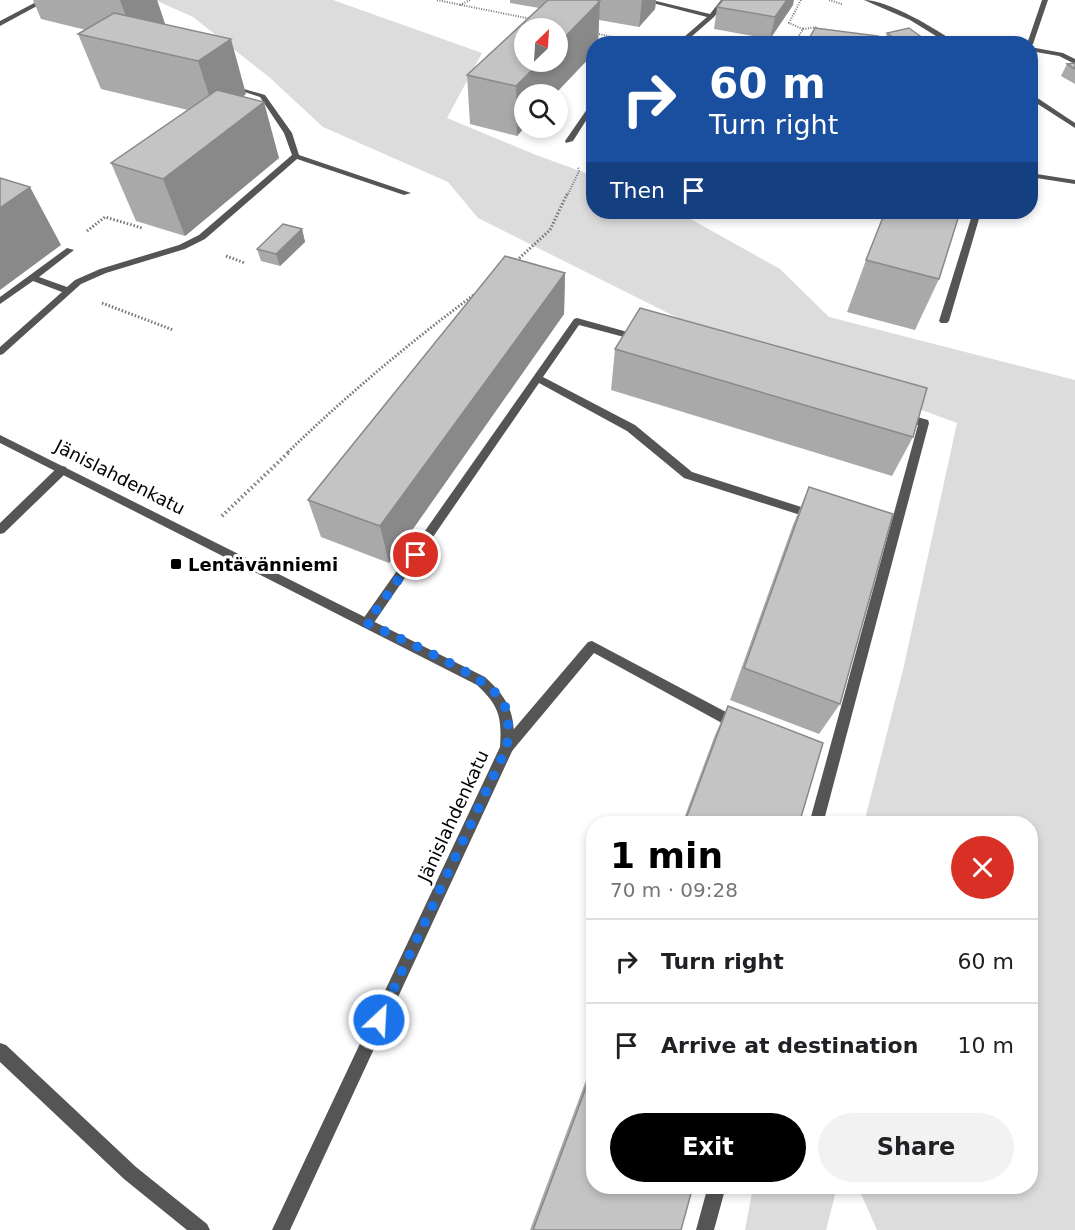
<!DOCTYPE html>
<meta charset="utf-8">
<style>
body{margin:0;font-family:"DejaVu Sans",sans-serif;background:#f2f2f2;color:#202124;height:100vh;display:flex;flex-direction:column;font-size:22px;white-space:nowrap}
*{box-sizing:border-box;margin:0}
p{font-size:20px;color:#757577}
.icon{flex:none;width:33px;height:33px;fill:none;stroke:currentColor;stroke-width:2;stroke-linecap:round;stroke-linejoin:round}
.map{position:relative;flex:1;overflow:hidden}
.drawer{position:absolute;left:586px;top:816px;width:452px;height:378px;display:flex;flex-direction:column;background:#fff;border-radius:24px;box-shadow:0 3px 9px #0003}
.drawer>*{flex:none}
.guide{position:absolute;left:586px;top:36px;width:452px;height:183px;border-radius:24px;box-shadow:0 3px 9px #0003;background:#1a4fa0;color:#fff;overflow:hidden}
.needle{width:39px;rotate:25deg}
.fabs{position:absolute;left:514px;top:18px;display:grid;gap:12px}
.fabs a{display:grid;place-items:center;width:54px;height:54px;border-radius:50%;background:#fff;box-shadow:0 3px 9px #0003;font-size:30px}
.pin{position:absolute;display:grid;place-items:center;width:51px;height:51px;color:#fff;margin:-26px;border:3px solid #fff;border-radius:50%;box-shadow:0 2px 6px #0007}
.me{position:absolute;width:66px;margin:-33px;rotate:25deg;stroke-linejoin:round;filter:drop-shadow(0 0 4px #0008)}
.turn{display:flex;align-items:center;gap:21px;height:126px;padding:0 24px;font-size:27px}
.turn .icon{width:78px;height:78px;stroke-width:2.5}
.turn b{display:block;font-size:42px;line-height:51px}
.then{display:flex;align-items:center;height:57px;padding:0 24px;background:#0003;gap:12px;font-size:22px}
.round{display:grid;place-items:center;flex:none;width:63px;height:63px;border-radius:32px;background:#f2f2f2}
.head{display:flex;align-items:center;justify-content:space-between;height:102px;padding:0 24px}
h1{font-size:36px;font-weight:800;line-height:45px;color:#000}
.cta{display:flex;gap:12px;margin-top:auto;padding:12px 24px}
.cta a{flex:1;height:69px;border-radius:36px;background:#000;color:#fff;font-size:24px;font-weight:800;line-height:69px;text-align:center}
.cta a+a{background:#f2f2f2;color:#202124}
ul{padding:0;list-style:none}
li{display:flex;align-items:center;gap:18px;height:84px;padding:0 24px;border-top:2px solid #e0e0e0}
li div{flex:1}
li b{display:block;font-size:22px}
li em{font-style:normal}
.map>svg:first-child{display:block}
.green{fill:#dcdcdc}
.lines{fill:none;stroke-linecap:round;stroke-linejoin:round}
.path-far2{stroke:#777;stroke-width:2;stroke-dasharray:1 1.5;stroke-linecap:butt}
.path-far1{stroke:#777;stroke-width:3;stroke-dasharray:1.5 2;stroke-linecap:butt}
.path{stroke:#777;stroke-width:4;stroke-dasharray:1.5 3;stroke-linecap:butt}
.service{fill:#555;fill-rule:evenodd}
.minor{fill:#555;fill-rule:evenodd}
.tertiary{fill:#555;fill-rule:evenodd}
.wall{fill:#a9a9a9}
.shaded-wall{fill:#898989}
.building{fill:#c4c4c4;stroke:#898989;stroke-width:1.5}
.route{stroke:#1a73e8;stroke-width:10;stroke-dasharray:0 18}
.poi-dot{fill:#000;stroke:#fff;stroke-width:2}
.labels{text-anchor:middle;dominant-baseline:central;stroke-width:6;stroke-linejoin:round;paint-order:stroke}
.street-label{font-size:18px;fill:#000;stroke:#fff}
.poi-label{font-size:18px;font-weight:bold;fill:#000;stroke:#fff;text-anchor:start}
</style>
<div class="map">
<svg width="1075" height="1230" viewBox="0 0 1075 1230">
<rect width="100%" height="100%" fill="#fff"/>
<!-- green -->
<path class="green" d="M 155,0 L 333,0 L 482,53 L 447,118 L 536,155 L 594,176 L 594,212 L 678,212 L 780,269 L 829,317 L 1075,380 L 1075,1230 L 877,1230 L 858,1187 L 1030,1186 L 1030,824 L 864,823 L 903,670 L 957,423 L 694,326 L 478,218 L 448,182 L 323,127 L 269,77 L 193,17 Z
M 753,1187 L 837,1187 L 826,1230 L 745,1230 Z"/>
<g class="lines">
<!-- path-far2 -->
<path class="path-far2" d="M 437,0 L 531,19
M 801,0 L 789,23 L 803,29
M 829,0 L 842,4
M 460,5 L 470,0
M 594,33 L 646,44
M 794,44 L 803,29 L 817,27
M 589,63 L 594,65
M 567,196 L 579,171 L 578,167"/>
<!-- path-far1 -->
<path class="path-far1" d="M 87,231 L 105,217 L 142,228
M 226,256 L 245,263
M 514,263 L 550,230 L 567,194
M 102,303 L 173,330
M 288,452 C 347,395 409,343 475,294"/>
<!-- path -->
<path class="path" d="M 222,516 L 290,451"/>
<!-- service -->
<path class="service" d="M 40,0 L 48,0 L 0,26 L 0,21 Z
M 641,0 L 652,0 L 710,14 L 721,0 L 727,0 L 714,17 L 683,44 L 676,44 L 707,17 Z
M 1042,0 L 1048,0 L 1033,44 L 1030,46 L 1030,44 L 1027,44 Z
M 1030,47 L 1063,53 L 1075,59 L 1075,64 L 1059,56 L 1030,51 Z
M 227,84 L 265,95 L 292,133 L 299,155 L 411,193 L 404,195 L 297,159 L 205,239 L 185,249 L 106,273 L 81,284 L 3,354 L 0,355 L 0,347 L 62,292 L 33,281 L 0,304 L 0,297 L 67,248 L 74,250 L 39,277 L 67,287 L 75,280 L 100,269 L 179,245 L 199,235 L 292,155 L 284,133 L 260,97 L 227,86 Z
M 594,101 L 594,108 L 573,141 L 566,143 L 565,141 L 592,102 Z
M 1030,173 L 1075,180 L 1075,184 L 1030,177 Z
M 973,212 L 981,212 L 949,321 L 947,323 L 941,323 L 939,321 Z
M 577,318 L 642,336 L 644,338 L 639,341 L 579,325 L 543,377 L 635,425 L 692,472 L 817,512 L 819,515 L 817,518 L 813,519 L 684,478 L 627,431 L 539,383 L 371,627 L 363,627 L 361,623 L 363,619 L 574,319 Z
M 903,413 L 928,420 L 929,423 L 823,824 L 809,824 L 918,425 L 899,420 L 899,414 Z
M 62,466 L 66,467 L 67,470 L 66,473 L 4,533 L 0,534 L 0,523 L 58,467 Z
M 592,641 L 741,720 L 743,724 L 741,728 L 736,730 L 731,728 L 594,653 L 512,751 L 507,753 L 502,751 L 500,747 L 502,743 L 588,642 Z
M 0,1043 L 6,1045 L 136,1167 L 207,1224 L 210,1230 L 187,1230 L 124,1179 L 0,1062 Z
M 708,1186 L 726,1186 L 714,1230 L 696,1230 Z"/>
<!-- minor -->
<path class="minor" d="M 0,435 L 485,677 C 510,700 515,714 514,747 L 290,1230 L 272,1230 L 500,747 C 502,716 499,706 477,685 L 0,443 Z"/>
<!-- tertiary -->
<path class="tertiary" d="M 864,0 C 888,0 937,29 957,44 L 949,44 L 910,20 Z
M 1030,93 L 1075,123 L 1075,128 L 1030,99 Z"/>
</g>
<!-- wall -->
<path class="wall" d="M 33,0 L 157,0 L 165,24 L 164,24 L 246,94 L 243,96 L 279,158 L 185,236 L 136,221 L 111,163 L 188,110 L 101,89 L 78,34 L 86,30 L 41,19 Z
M 510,0 L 656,0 L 655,9 L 639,27 L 599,20 L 598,44 L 594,44 L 594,53 L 555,94 L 525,94 L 525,127 L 517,136 L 470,124 L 467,75 L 539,8 L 510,3 Z
M 793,5 L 770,39 L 714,29 L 717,7 Z
M 887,33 L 931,44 L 884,44 Z
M 1075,63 L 1075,84 L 1061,76 L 1067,64 Z
M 302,229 L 305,242 L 280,266 L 261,261 L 257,249 Z
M 866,260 L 939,279 L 915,330 L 847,312 Z
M 565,273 L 564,314 L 389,563 L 321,537 L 308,500 Z
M 615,349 L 913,437 L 892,476 L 611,390 Z
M 809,487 L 840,704 L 819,734 L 730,700 L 793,525 Z
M 728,706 L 799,824 L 682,824 L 715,735 Z
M 594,1059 L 594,1186 L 681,1230 L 530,1230 Z"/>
<!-- shaded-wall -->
<path class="shaded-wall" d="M 120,0 L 157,0 L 165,24 L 135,42 Z
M 642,0 L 656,0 L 655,9 L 639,27 Z
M 787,0 L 794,0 L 793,5 L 770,39 L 775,17 Z
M 600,1 L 598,44 L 594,44 L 594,53 L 555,94 L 525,94 L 525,127 L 517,136 L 516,86 L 540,62 L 558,62 L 558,44 Z
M 231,39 L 246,94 L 216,117 L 198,61 Z
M 264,102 L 279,158 L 185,236 L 163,179 Z
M 30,187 L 61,245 L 0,290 L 0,208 Z
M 302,229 L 305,242 L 280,266 L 276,254 Z
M 565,273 L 564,314 L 389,563 L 380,526 Z"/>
<!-- building -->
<path class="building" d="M 548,0 L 596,0 L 600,1 L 558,44 L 558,28 L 525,28 L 525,62 L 540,62 L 516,86 L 467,75 Z
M 723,0 L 787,0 L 775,17 L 717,7 Z
M 114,13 L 231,39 L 198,61 L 78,34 Z
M 815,28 L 878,36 L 874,44 L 806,44 Z
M 909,28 L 931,44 L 902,44 L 887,33 Z
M 1075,63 L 1075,69 L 1067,64 Z
M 217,90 L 264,102 L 163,179 L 111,163 Z
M 0,178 L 30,187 L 0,208 Z
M 885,212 L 960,212 L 939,279 L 866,260 Z
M 283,224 L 302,229 L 276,254 L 257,249 Z
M 505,256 L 565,273 L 380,526 L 308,500 Z
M 640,308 L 927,388 L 913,437 L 615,349 Z
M 809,487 L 893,514 L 840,704 L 744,668 Z
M 728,706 L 823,743 L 799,824 L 684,824 Z
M 594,1066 L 594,1186 L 693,1186 L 681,1230 L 533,1230 Z"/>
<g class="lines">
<!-- route -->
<path class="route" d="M 379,1020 L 507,747 C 508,731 511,712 500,698 C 482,674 398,638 367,623 L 416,555"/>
</g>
<!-- markers -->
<rect class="poi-dot" x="170" y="558" width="12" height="12" rx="3"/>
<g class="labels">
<!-- street labels -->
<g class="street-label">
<text transform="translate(120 477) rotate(27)">Jänislahdenkatu</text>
<text transform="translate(453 816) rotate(-65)">Jänislahdenkatu</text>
</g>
<!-- poi labels -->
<g class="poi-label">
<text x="188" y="564">Lentävänniemi</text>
</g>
</g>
</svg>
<div class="fabs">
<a><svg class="needle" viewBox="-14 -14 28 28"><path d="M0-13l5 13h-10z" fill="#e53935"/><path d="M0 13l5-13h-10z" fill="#757577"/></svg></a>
<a><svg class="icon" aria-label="search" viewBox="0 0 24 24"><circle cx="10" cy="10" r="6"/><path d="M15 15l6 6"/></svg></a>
</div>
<div class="pin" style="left:416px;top:555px;background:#d93025"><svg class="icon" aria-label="arrive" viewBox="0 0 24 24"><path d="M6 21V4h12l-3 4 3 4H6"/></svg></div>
<svg class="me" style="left:379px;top:1020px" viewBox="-20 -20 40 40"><circle r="17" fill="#1a73e8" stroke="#fff" stroke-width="3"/><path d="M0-11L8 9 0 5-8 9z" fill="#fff"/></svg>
<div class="guide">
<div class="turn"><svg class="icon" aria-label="right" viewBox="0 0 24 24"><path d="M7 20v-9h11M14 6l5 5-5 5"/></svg><div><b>60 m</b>Turn right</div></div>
<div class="then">Then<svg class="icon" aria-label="arrive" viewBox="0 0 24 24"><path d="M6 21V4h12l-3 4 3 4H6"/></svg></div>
</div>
<section class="drawer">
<div class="head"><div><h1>1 min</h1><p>70 m · 09:28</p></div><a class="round" style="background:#d93025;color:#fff"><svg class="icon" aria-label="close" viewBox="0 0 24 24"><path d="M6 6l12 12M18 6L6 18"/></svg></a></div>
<ul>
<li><svg class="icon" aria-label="right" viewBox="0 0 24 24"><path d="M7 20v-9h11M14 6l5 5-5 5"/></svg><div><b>Turn right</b></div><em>60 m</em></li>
<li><svg class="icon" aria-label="arrive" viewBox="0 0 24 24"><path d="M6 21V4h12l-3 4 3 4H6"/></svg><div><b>Arrive at destination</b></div><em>10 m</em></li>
</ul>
<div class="cta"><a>Exit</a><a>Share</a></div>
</section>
</div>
